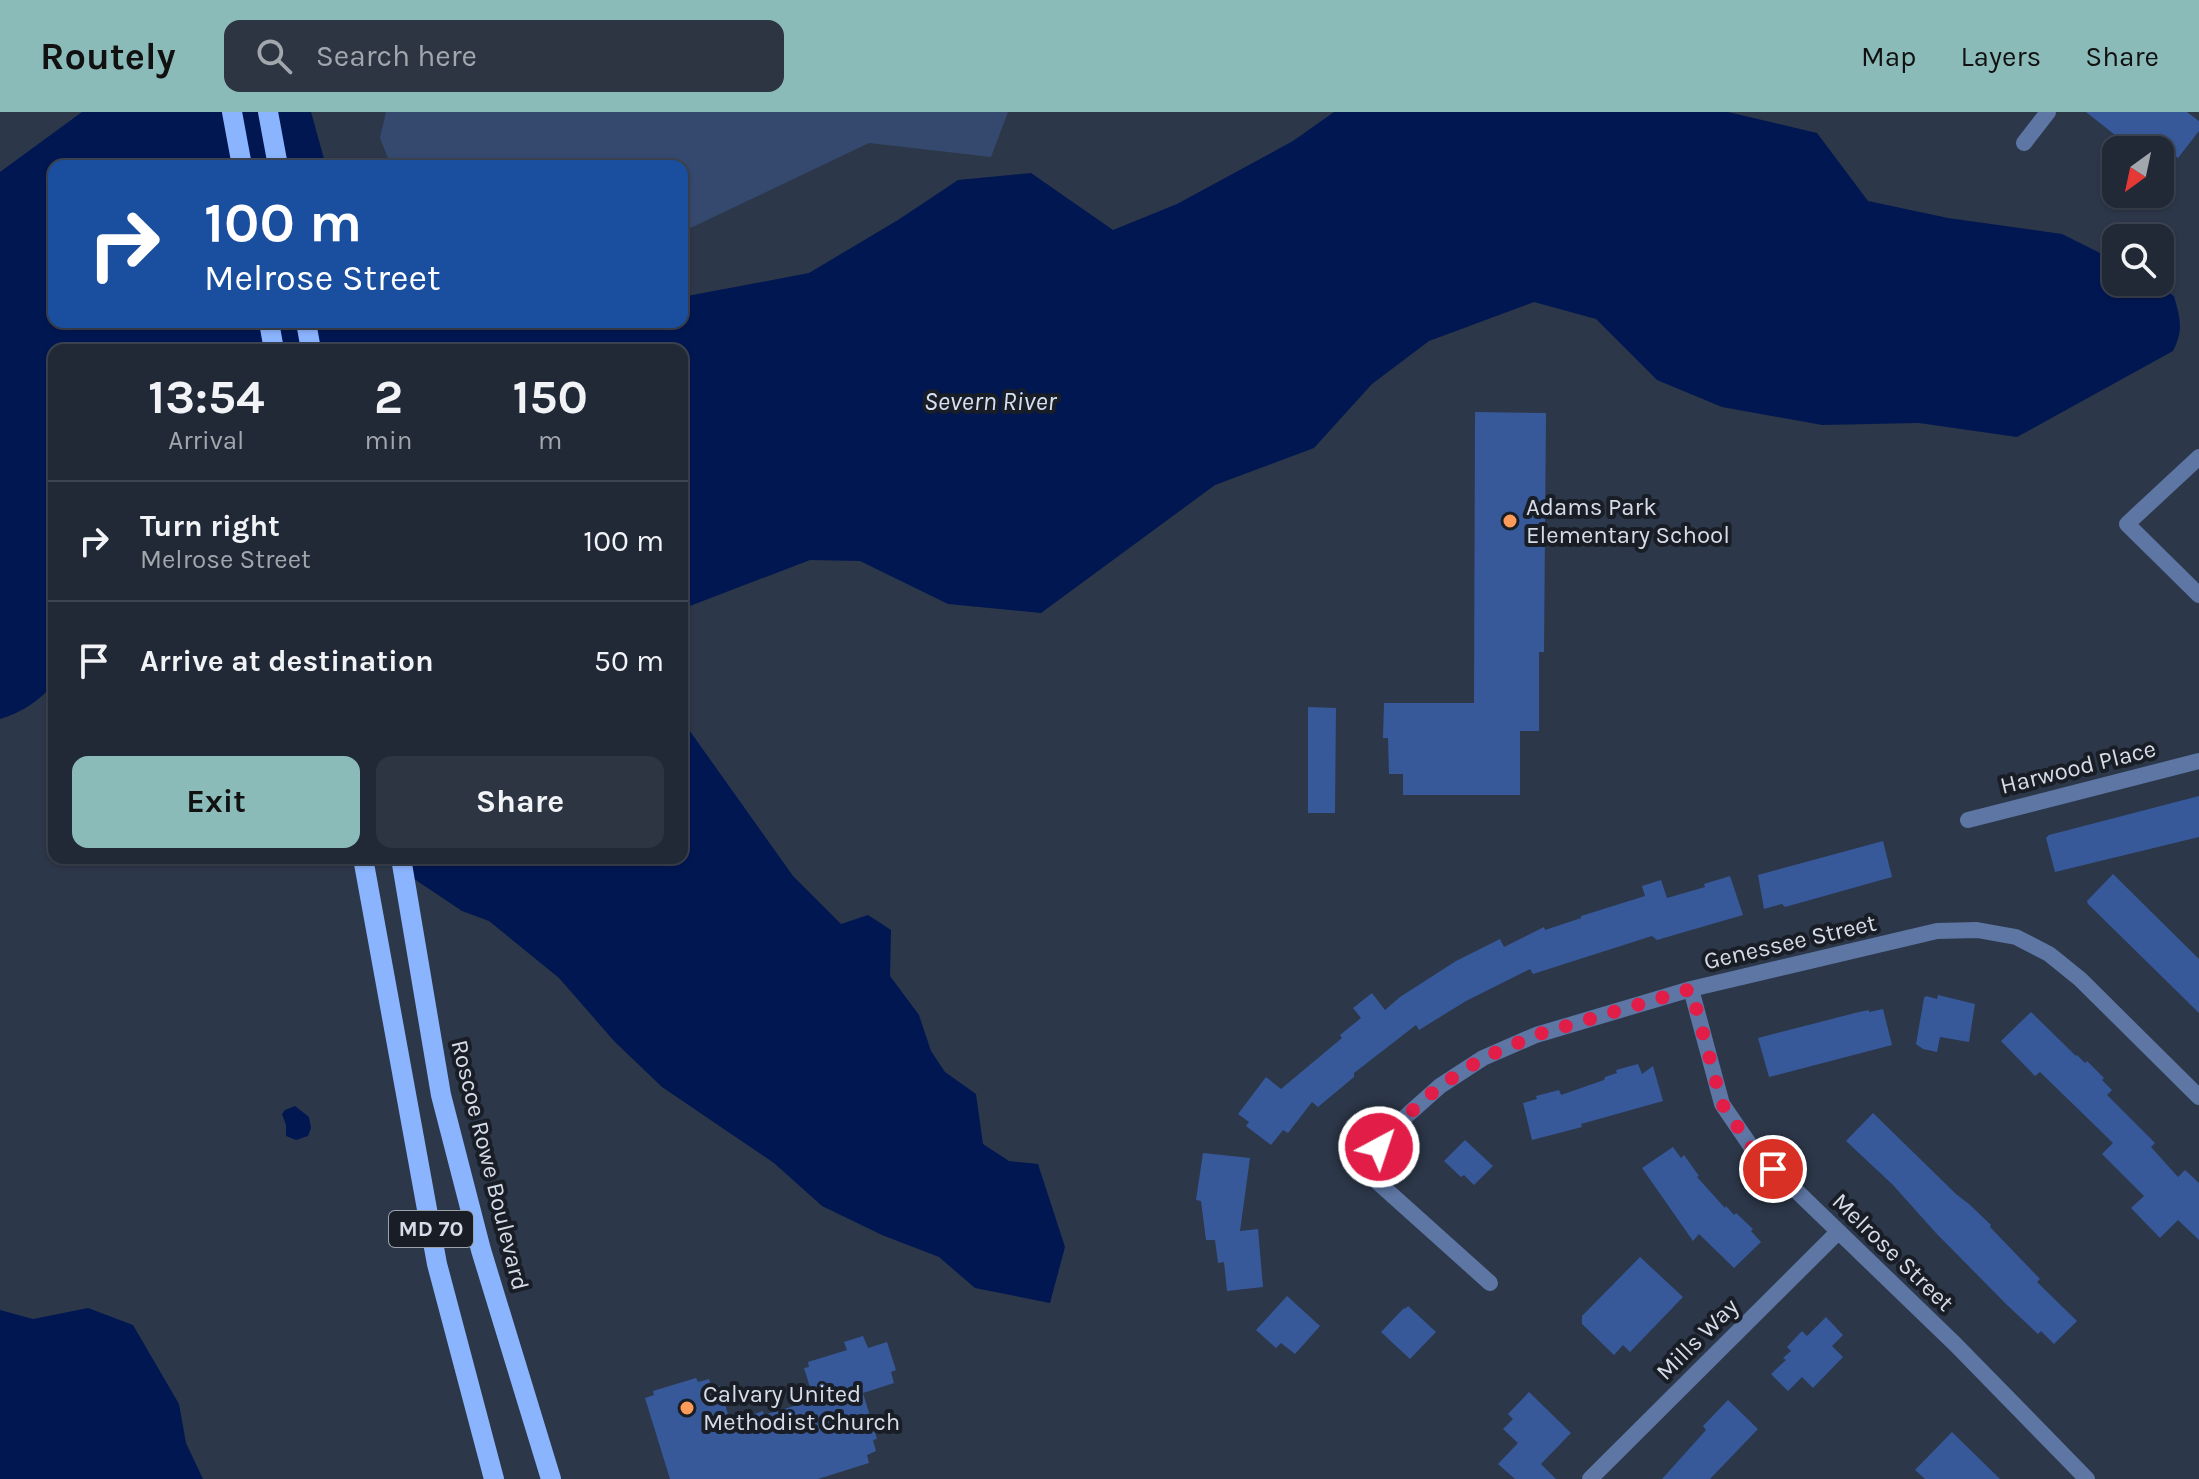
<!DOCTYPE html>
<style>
body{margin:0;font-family:Karla,sans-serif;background:#2d3542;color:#f1f3f6;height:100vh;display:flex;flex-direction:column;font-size:30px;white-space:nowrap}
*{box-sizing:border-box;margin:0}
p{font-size:26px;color:#a2a6ad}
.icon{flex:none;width:44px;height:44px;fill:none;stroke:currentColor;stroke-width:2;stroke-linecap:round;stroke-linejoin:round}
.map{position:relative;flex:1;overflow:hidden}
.sheet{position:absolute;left:48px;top:232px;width:640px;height:520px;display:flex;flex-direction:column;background:#212937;border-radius:16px;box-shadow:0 2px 6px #0004,0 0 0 2px #3e4552}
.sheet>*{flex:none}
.hud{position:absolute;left:48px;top:48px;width:640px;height:168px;border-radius:16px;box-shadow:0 2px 6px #0004,0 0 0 2px #3e4552;background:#1a4fa0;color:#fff;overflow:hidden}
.needle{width:52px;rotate:213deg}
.tools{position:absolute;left:2102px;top:24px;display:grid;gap:16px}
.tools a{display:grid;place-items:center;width:72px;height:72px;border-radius:16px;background:#212937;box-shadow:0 2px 6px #0004,0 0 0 2px #3e4552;font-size:40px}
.pin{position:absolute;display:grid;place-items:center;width:68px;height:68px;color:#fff;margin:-34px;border:4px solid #fff;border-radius:50%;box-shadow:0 2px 8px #0007}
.me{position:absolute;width:88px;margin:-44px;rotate:40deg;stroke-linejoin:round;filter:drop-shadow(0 0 6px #0008)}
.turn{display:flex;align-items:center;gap:28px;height:168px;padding:0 24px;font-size:36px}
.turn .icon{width:104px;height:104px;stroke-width:2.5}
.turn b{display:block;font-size:56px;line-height:68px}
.eta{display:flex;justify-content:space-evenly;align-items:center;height:136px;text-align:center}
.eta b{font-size:48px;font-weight:700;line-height:56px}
.cta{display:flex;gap:16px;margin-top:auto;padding:16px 24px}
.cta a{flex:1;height:92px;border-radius:16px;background:#8bbbb9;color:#111;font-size:32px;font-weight:700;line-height:92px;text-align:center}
.cta a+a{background:#2d3542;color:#f1f3f6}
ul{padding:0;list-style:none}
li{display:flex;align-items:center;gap:24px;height:120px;padding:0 24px;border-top:2px solid #3e4552}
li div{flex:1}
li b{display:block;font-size:30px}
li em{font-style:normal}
header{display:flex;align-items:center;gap:48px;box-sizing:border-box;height:112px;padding:0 40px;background:#8bbbb9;color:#111}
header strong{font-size:38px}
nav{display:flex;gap:44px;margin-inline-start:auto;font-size:28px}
.search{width:560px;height:72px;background:#2d3542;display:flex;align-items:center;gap:20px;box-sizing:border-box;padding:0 28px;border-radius:16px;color:#a2a6ad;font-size:30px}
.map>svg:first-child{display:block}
.green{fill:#35496e}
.water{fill:#001752}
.building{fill:#37599a}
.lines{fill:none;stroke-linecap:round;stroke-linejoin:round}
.street{stroke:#5d76a4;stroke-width:16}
.primary{stroke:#8bb4ff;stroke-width:20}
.route{stroke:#e11d48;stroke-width:14;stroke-dasharray:0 25.2}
.poi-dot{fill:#ff9b5a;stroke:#191e26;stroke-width:3}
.labels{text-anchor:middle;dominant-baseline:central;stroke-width:8;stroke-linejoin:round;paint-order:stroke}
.shield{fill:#191e26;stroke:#9da3ae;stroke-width:2}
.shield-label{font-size:22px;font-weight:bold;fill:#d6dce8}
.poi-label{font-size:24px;fill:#d6dce8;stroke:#191e26;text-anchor:start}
.street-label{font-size:24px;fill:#d6dce8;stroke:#191e26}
.water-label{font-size:26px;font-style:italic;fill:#d6e0f3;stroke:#191e26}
</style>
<header>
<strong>Routely</strong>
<div class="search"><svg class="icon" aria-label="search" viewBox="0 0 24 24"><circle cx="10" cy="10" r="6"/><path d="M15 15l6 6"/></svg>Search here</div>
<nav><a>Map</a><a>Layers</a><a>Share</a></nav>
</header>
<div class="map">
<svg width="2199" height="1367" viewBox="0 0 2199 1367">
<rect width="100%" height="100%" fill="#2c3749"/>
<!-- green -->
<path class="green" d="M 386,0 L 1008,0 L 991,45 L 869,31 L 682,120 L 682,54 L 391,54 L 380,26 Z"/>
<!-- water -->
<path class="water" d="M 82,0 L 311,0 L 326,54 L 54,54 L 54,210 L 682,210 L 682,185 L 809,161 L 898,108 L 958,68 L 1031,61 L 1113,118 L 1177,92 L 1293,29 L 1334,0 L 1728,0 L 1817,21 L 1868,89 L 1948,106 L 2062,122 L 2116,149 L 2116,170 L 2152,170 L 2174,184 C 2180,206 2184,218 2173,239 L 2017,325 L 1919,311 L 1822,313 L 1722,295 L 1657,268 L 1596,207 L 1534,190 L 1429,229 L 1372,272 L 1314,336 L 1215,373 L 1041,501 L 948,492 L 860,449 L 810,448 L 682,497 L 682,238 L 54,238 L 54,571 C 41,588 21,601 0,607 L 0,60 Z
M 682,608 L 793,764 L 841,812 L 868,803 L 891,818 L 890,864 L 919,903 L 931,939 L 945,960 L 976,982 L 983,1032 L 1009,1049 L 1038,1052 L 1065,1135 L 1050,1191 L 975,1176 L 939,1145 L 882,1123 L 822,1094 L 774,1051 L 662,975 L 614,929 L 559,866 L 489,809 L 462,799 L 383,746 L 682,746 Z
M 295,994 L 309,1005 L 311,1016 L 308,1024 L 296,1028 L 286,1024 L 286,1013 L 282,1002 L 285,998 Z
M 88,1196 L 133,1213 L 179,1292 L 186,1331 L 203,1367 L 0,1367 L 0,1198 L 33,1207 Z"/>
<!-- building -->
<path class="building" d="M 2086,0 L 2187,0 L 2199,9 L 2199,19 L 2178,46 L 2175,44 L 2160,63 L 2160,38 L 2134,38 Z
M 1475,300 L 1546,301 L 1544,540 L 1539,540 L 1539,619 L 1520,619 L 1520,683 L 1403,683 L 1403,662 L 1389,662 L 1388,626 L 1383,626 L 1384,591 L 1474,591 Z
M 1308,595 L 1336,596 L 1335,701 L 1308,701 Z
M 2199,684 L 2199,725 L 2055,760 L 2046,726 L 2049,723 Z
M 1883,729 L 1892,765 L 1785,795 L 1782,792 L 1764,797 L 1758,763 Z
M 2113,762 L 2199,847 L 2199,901 L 2088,792 L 2087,789 Z
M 1730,764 L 1743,803 L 1657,828 L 1652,824 L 1533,862 L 1530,857 L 1466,889 L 1419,918 L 1416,913 L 1354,961 L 1354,965 L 1318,995 L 1312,990 L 1288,1021 L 1283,1018 L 1271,1033 L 1246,1014 L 1249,1010 L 1238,1002 L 1266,965 L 1281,977 L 1342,926 L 1340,923 L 1361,906 L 1353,896 L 1372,881 L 1385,898 L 1400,885 L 1456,849 L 1500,827 L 1504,835 L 1544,815 L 1545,818 L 1581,806 L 1581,804 L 1645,784 L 1642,774 L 1661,768 L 1667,786 L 1705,775 L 1704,772 Z
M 1938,883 L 1975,892 L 1969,930 L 1940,925 L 1937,940 L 1923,937 L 1916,932 L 1924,886 L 1926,884 L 1937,887 Z
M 1883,897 L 1892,933 L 1769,965 L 1758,926 L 1859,900 L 1869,898 L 1869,900 Z
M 2031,900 L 2076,944 L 2077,943 L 2085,951 L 2087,949 L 2104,966 L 2102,968 L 2112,978 L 2107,983 L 2155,1031 L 2151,1035 L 2178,1065 L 2185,1058 L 2199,1071 L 2199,1128 L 2178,1108 L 2160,1126 L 2131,1096 L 2144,1084 L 2102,1042 L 2113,1031 L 2040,960 L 2035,964 L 2001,929 Z
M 1638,952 L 1642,962 L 1653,954 L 1663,989 L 1581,1012 L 1582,1015 L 1532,1028 L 1523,991 L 1537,987 L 1536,984 L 1559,978 L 1561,983 L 1604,968 L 1605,965 L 1617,961 L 1616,958 Z
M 1873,1001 L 1956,1082 L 1969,1092 L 1991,1113 L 1990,1115 L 2040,1167 L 2037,1170 L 2077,1209 L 2054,1232 L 2041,1219 L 2038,1222 L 2007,1193 L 1935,1120 L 1893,1073 L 1846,1029 Z
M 1465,1028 L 1493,1054 L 1474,1073 L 1464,1063 L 1461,1065 L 1444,1049 Z
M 1673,1035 L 1681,1046 L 1684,1043 L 1699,1064 L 1697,1065 L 1725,1096 L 1726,1094 L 1734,1103 L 1736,1101 L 1753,1117 L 1751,1119 L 1761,1130 L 1734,1156 L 1699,1122 L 1693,1129 L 1642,1056 Z
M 1203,1041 L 1250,1046 L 1240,1119 L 1258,1117 L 1263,1175 L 1227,1179 L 1224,1150 L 1218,1151 L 1215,1128 L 1206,1128 L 1201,1089 L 1196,1088 Z
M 1640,1145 L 1683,1185 L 1630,1240 L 1623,1233 L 1614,1243 L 1582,1212 L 1582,1204 Z
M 1287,1184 L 1320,1214 L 1295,1242 L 1281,1231 L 1276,1236 L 1256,1218 Z
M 1408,1194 L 1436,1220 L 1410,1247 L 1381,1220 L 1404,1196 L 1405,1197 Z
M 1826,1205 L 1843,1223 L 1832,1234 L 1843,1245 L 1813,1276 L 1802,1265 L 1788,1279 L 1771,1262 L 1786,1248 L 1783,1246 L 1791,1239 L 1787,1235 L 1802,1219 L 1807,1224 Z
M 863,1224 L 868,1236 L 887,1230 L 896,1258 L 891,1260 L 894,1271 L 863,1281 L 877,1327 L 873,1328 L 876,1339 L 867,1343 L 869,1351 L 818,1367 L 670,1367 L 645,1286 L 654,1283 L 653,1279 L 696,1266 L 698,1270 L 709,1267 L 712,1276 L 720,1274 L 730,1310 L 763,1299 L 764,1303 L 814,1288 L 804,1256 L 809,1255 L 808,1250 L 847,1238 L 844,1230 Z
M 1529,1280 L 1571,1321 L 1541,1352 L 1556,1367 L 1515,1367 L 1498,1352 L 1518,1331 L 1503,1317 L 1513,1307 L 1508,1302 Z
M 1728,1288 L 1758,1317 L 1710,1367 L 1662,1367 L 1706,1318 L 1703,1314 Z
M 1952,1320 L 2000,1367 L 1925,1367 L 1915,1358 Z"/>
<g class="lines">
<!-- street -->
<path class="street" d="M 2024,31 L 2048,0
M 2199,345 L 2127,412 L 2199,483
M 1968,708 L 2199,649
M 1691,877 L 1722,992 L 1752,1036 L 1955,1232 L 2087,1367
M 1490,1171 L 1363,1057 L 1395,1014 L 1440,974 L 1483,946 L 1536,923 L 1691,877 L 1937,819 L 1977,818 L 2016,825 L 2049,842 L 2080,867 L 2199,985
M 1590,1367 L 1838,1120"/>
<!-- primary -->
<path class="primary" d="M 232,0 L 242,54
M 268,0 L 278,54
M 269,210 L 274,238
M 306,210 L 311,238
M 363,746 L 437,1152 L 494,1367
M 401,746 L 441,983 L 481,1138 L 551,1367"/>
</g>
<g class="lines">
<!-- route -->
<path class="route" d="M 1379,1035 L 1395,1014 L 1440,974 L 1483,946 L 1536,923 L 1691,877 L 1722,992 L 1752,1036 L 1773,1057"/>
</g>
<!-- markers -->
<g class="poi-dot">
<circle cx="1510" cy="409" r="8"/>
<circle cx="687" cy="1296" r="8"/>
</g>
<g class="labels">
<!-- shield labels -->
<rect class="shield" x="389" y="1099" width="84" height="36" rx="6"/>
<g class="shield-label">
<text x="431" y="1117">MD 70</text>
</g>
<!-- poi labels -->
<g class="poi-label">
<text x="1526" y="395">Adams Park<tspan x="1526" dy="28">Elementary School</tspan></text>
<text x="703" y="1282">Calvary United<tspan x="703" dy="28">Methodist Church</tspan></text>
</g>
<!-- street labels -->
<g class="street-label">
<text transform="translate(2078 655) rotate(-14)">Harwood Place</text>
<text transform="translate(1790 830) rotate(-13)">Genessee Street</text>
<text transform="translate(490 1053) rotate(76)">Roscoe Rowe Boulevard</text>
<text transform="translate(1893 1140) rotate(44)">Melrose Street</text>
<text transform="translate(1697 1227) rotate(-45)">Mills Way</text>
</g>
<!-- water labels -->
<g class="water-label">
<text x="990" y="289">Severn River</text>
</g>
</g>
</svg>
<div class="tools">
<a><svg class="needle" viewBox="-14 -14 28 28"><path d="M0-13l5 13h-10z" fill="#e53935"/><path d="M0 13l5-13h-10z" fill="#a2a6ad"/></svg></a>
<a><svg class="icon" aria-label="search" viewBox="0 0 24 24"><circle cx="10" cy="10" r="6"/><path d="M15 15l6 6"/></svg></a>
</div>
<div class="pin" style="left:1773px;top:1057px;background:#d93025"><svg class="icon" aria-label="arrive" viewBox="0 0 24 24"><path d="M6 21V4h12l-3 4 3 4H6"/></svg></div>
<svg class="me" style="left:1379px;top:1035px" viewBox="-20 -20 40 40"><circle r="17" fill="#e11d48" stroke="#fff" stroke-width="3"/><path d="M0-11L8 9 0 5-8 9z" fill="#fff"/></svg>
<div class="hud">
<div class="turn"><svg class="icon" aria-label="right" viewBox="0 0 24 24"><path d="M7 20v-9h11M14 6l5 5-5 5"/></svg><div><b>100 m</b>Melrose Street</div></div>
</div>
<section class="sheet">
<div class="eta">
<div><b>13:54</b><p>Arrival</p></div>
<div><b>2</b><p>min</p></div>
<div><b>150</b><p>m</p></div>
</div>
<ul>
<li><svg class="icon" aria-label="right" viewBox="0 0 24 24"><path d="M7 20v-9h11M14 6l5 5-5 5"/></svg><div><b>Turn right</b><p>Melrose Street</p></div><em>100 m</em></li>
<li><svg class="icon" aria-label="arrive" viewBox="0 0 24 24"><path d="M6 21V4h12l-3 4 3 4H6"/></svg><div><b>Arrive at destination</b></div><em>50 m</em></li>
</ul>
<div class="cta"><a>Exit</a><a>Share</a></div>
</section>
</div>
